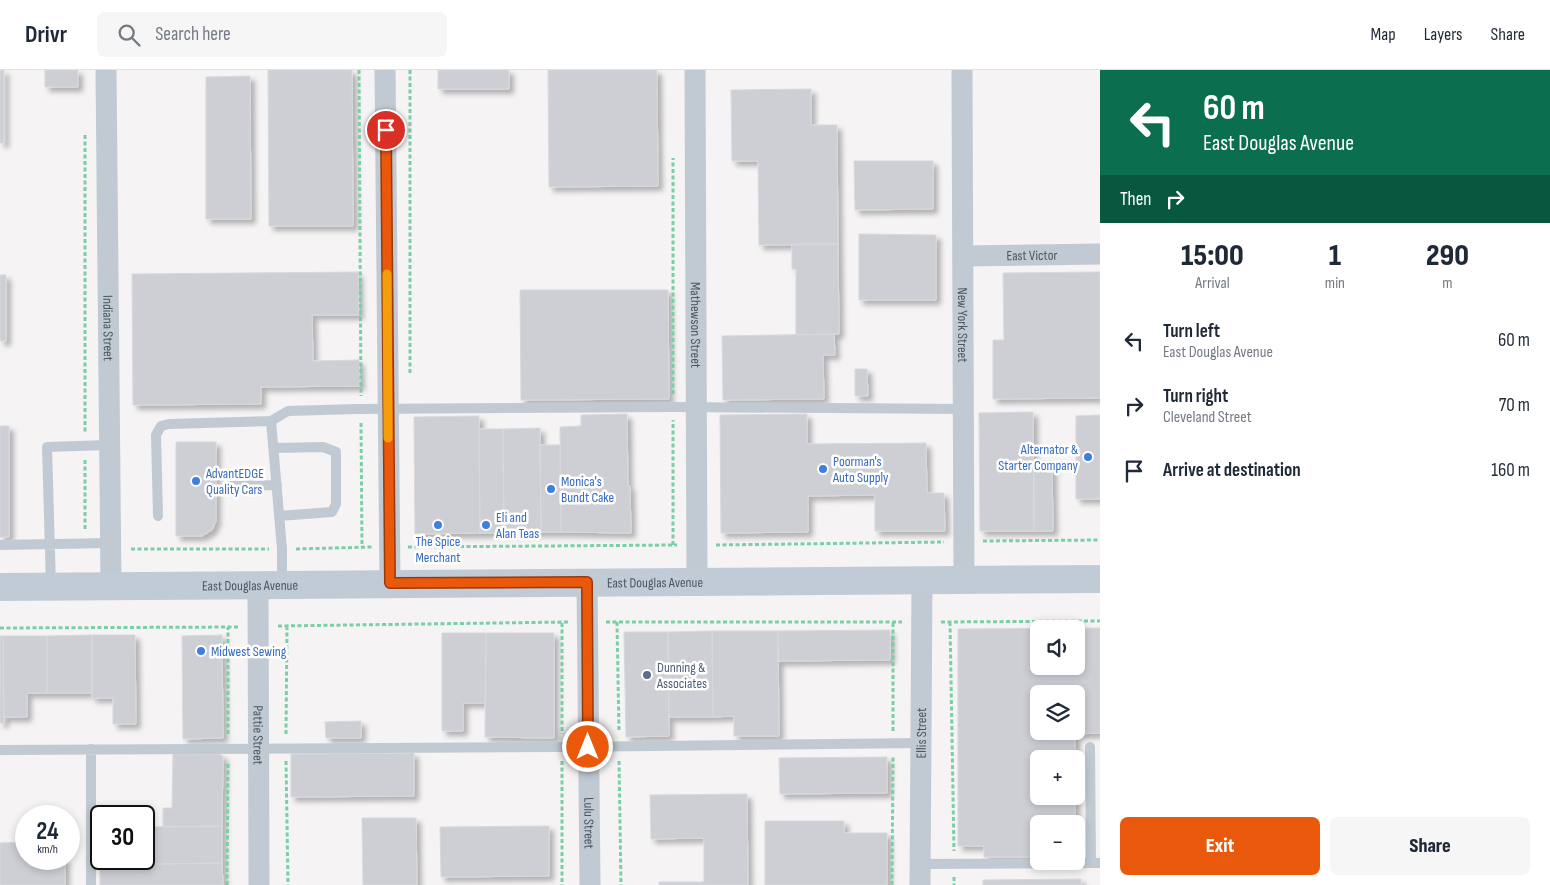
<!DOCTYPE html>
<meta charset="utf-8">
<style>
body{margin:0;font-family:"Sofia Sans Condensed",sans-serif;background:#f6f6f7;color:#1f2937;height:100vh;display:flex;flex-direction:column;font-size:19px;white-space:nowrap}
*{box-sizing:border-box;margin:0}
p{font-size:16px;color:#747a83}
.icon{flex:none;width:28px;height:28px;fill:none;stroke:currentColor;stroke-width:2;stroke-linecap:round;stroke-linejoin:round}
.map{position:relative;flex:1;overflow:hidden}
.panel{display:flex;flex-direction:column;background:#fff;width:450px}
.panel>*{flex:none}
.top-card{background:#0b6e4f;color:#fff;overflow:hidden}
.controls{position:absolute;left:1030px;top:550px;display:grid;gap:10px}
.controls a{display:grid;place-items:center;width:55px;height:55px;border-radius:8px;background:#fff;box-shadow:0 2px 8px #0003;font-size:25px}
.speed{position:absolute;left:15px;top:735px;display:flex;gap:10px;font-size:25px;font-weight:700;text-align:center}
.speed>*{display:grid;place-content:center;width:65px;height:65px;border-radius:50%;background:#fff;box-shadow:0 2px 8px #0003;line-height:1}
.speed small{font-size:12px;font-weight:400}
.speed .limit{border:2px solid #111;border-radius:8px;background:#fff;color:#111}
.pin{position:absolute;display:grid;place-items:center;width:42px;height:42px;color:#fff;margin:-21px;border:2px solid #fff;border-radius:50%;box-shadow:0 1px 5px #0007}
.me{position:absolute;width:55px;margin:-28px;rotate:0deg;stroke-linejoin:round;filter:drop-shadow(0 0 4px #0008)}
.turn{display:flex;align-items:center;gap:18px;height:105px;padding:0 20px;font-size:22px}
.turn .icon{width:65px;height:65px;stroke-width:2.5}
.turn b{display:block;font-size:35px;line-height:42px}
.then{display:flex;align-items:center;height:48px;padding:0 20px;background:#0003;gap:10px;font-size:19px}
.eta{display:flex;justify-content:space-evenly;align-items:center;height:85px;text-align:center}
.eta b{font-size:30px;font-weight:800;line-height:35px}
.action{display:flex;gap:10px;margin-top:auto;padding:10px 20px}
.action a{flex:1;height:58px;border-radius:8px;background:#ea580c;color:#fff;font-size:20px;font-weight:800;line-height:58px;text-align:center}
.action a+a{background:#f6f6f7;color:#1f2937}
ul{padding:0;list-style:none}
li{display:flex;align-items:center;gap:15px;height:65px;padding:0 20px}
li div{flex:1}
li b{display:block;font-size:19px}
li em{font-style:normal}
header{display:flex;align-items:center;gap:30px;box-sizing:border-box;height:70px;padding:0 25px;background:#fff;border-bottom:1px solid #e0e1e3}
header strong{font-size:24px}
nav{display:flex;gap:28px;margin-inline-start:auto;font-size:18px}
.search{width:350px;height:45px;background:#f6f6f7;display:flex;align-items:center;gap:12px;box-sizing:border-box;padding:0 18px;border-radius:8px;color:#747a83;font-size:19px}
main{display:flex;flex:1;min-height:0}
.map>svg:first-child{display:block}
.building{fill:#cdcfd5;stroke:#d7d9de;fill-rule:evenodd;filter:url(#shadow)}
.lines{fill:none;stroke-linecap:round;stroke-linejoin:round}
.path{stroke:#7ad0a6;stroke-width:3;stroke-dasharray:4 2.5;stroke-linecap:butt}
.service{stroke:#c1cad2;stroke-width:10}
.minor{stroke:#c1cad2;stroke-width:21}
.secondary{stroke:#c1cbd6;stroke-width:28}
.route-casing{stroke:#983908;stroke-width:12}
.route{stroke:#ea580c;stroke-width:9}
.slow{stroke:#f59e0b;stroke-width:9}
.shop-dot{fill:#3f7fe0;stroke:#fff;stroke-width:2}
.service-dot{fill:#5c6f8a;stroke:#fff;stroke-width:2}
.labels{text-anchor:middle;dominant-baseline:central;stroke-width:5;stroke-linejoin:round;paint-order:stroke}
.street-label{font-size:14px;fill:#4a5661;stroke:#fff}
.shop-label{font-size:14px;fill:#366cbe;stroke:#fff;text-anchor:start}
.service-label{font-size:14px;fill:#4e5e75;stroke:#fff;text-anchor:start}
</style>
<header>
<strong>Drivr</strong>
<div class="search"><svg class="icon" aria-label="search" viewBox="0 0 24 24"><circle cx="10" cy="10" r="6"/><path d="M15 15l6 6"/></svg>Search here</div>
<nav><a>Map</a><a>Layers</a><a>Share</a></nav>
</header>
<main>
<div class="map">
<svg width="1100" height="815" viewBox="0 0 1100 815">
<defs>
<filter id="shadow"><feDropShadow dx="4.5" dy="4.5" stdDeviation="2.5" flood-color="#0004"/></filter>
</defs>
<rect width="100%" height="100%" fill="#f5f3f3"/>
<!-- building -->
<path class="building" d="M 0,0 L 4,0 L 4,73 L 0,73 Z
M 45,0 L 78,0 L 78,17 L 45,17 Z
M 268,0 L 352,0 L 353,156 L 269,156 Z
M 438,0 L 509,0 L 509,19 L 438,19 Z
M 548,0 L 657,0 L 658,116 L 549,117 Z
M 250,6 L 251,149 L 206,149 L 206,7 Z
M 811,19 L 811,55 L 837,55 L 838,174 L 759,175 L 758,91 L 732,91 L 731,20 Z
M 854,91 L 933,91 L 933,139 L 855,140 Z
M 859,164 L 936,165 L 936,230 L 859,230 Z
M 792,174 L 838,174 L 839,264 L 796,265 L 796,199 L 792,199 Z
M 358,202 L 359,245 L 312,245 L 313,291 L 359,290 L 360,316 L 261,317 L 261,334 L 133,335 L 132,204 Z
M 1100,202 L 1100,328 L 993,329 L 993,270 L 1004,270 L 1003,203 Z
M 0,205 L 6,205 L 6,271 L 0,271 Z
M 520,220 L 668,220 L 669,329 L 521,330 Z
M 834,264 L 835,285 L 823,285 L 824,329 L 723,330 L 722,266 Z
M 855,299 L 867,299 L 868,326 L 855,326 Z
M 1033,342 L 1034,461 L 980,461 L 979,343 Z
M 627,344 L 628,416 L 630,416 L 631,463 L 561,462 L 560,357 L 581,356 L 581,345 Z
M 807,344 L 807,374 L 926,373 L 927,423 L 944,423 L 945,461 L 875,461 L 875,425 L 808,426 L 808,462 L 721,463 L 720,345 Z
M 1100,345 L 1100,429 L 1076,429 L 1076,346 Z
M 479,346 L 480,463 L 415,464 L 414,347 Z
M 0,356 L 9,356 L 9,467 L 0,467 Z
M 540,358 L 541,462 L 504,463 L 503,359 Z
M 479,359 L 503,359 L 504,463 L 480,463 Z
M 176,372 L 216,372 L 216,451 L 212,460 L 202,466 L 176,466 Z
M 540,375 L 560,375 L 561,462 L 541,462 Z
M 1034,391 L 1052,391 L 1053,461 L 1034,461 Z
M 1100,558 L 1100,663 L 1075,664 L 1075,689 L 1039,689 L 1039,726 L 1075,726 L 1075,754 L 1039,754 L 1039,787 L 984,787 L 984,776 L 958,776 L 958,559 ZM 1039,559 L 1076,559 L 1076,596 L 1039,596 ZM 1039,624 L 1076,624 L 1076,661 L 1039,661 Z
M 890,560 L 890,590 L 778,591 L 778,561 Z
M 712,561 L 713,647 L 669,647 L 668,562 Z
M 712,561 L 778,561 L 779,666 L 734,666 L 734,646 L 713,647 Z
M 624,562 L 668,562 L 669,666 L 626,667 Z
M 442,563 L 486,563 L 485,633 L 463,633 L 463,661 L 442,661 Z
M 486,563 L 554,563 L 554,668 L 485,667 Z
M 92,565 L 92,623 L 47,623 L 47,566 Z
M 92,565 L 135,565 L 136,654 L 113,654 L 113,628 L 92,628 Z
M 222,565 L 223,668 L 183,669 L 182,566 Z
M 0,566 L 3,566 L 4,653 L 0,653 Z
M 3,566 L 47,566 L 47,623 L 27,623 L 27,647 L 4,647 Z
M 361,651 L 361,668 L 326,668 L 325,652 Z
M 414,683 L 414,726 L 291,727 L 291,684 Z
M 173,684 L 218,684 L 223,686 L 222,756 L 163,757 L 163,738 L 172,738 Z
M 887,687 L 887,723 L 780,724 L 779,688 Z
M 747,724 L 748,815 L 659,815 L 659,812 L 704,812 L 704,768 L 651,769 L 650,725 Z
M 362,748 L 416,748 L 417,815 L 363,815 Z
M 765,751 L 844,751 L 844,763 L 887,763 L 887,815 L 765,815 Z
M 222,756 L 222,793 L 100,795 L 99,758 L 101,758 L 101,789 L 144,789 L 144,757 Z
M 549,756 L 549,806 L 441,807 L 440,757 Z
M 26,772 L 26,789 L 65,789 L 65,815 L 0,815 L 0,773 Z
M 222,793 L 223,815 L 100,815 L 100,795 Z
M 1081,809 L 1081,815 L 983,815 L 983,810 Z"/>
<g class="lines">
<!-- path -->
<path class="path" d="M 359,0 L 361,326
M 410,0 L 410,304
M 85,65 L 85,363
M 673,324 L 673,88
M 361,353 L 362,477
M 85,390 L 85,461
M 983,471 L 1100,470
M 673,475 L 673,350
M 716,475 L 944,472
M 408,477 L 677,475
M 131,479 L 269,479
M 296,479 L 372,477
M 606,552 L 902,552
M 617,552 L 619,662
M 941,552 L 1100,551
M 950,552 L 954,781
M 562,553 L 562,664
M 278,556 L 569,552
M 0,558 L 239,557
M 893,661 L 893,552
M 228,664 L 228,557
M 286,664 L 287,556
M 286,691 L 288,815
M 562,691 L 562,815
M 619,691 L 621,815
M 954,807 L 954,815
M 227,815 L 228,693
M 892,815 L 893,687"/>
<!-- service -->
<path class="service" d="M 271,351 L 288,341 L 358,339 L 673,337 L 963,339
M 274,378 L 323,377 L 336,382 L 336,434 L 332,442 L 279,446
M 230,416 L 277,415
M 158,446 L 156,365 L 161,356 L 169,354 L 271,351 L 282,479 L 282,514
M 0,475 L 110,473
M 51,516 L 47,377 L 109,375
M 1090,677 L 1091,793
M 91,679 L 91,815
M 0,680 L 562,677 L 921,673
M 920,794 L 1100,793"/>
<!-- minor -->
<g class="minor">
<path id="s1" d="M 106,0 L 111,516"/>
<path d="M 385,0 L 390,513"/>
<path id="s2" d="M 695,0 L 697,510"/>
<path id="s3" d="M 962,0 L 964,510"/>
<path id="s4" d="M 963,186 L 1100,184"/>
<path id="s5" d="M 587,511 L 590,815"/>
<path id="s6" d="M 258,514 L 259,815"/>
<path id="s7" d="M 920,815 L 922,510"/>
</g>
<!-- secondary -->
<path class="secondary" id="s8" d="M 0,517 L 1100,509"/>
</g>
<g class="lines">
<defs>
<path id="route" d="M 386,60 L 390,513 L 587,512 L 588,677"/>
</defs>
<!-- route casing -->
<use href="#route" class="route-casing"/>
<!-- route -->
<use href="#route" class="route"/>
<!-- slow -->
<path class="slow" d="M 387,204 L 388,368"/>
</g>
<!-- markers -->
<g class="shop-dot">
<circle cx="1088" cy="387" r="5"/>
<circle cx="823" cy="399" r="5"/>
<circle cx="196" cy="411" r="5"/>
<circle cx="551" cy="419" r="5"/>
<circle cx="438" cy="455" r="5"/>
<circle cx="486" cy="455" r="5"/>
<circle cx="201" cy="581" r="5"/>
</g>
<circle class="service-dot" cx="647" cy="605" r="5"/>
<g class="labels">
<!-- street labels -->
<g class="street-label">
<text stroke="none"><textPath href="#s4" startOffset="69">East Victor</textPath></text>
<text stroke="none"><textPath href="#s2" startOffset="255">Mathewson Street</textPath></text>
<text stroke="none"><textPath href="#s3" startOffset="255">New York Street</textPath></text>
<text stroke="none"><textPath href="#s1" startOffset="258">Indiana Street</textPath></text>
<text stroke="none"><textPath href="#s8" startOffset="655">East Douglas Avenue</textPath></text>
<text stroke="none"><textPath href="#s8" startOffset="250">East Douglas Avenue</textPath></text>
<text stroke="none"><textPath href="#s7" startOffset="152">Ellis Street</textPath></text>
<text stroke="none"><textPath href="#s6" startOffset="151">Pattie Street</textPath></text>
<text stroke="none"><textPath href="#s5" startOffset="242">Lulu Street</textPath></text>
</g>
<!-- shop labels -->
<g class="shop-label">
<text x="1078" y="379" text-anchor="end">Alternator &amp;<tspan x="1078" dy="16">Starter Company</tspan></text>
<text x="833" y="391">Poorman's<tspan x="833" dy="16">Auto Supply</tspan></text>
<text x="206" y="403">AdvantEDGE<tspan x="206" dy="16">Quality Cars</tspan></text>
<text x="561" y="411">Monica's<tspan x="561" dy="16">Bundt Cake</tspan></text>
<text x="496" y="447">Eli and<tspan x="496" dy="16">Alan Teas</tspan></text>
<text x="438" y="471" text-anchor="middle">The Spice<tspan x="438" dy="16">Merchant</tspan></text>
<text x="211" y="581">Midwest Sewing</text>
</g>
<!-- service labels -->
<g class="service-label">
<text x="657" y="597">Dunning &amp;<tspan x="657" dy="16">Associates</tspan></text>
</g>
</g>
</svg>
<div class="controls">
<a><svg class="icon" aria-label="sound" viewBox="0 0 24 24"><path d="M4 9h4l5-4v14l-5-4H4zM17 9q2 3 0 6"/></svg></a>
<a><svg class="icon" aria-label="layers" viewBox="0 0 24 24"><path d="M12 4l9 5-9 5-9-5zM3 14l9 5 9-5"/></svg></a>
<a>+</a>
<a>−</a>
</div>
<div class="speed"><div>24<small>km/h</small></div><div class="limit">30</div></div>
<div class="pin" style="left:386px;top:60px;background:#d93025"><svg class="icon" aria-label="arrive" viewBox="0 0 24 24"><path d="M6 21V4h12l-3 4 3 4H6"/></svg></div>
<svg class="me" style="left:588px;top:677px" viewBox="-20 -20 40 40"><circle r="17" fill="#ea580c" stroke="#fff" stroke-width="3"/><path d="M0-11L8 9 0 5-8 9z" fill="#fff"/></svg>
</div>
<section class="panel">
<div class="top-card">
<div class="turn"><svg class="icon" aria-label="left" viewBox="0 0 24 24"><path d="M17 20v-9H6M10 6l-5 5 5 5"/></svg><div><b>60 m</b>East Douglas Avenue</div></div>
<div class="then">Then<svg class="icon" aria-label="right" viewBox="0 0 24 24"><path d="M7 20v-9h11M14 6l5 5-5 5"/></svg></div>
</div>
<div class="eta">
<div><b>15:00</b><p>Arrival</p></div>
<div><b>1</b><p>min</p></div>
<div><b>290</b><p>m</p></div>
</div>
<ul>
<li><svg class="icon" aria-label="left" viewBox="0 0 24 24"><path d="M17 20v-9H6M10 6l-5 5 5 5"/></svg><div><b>Turn left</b><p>East Douglas Avenue</p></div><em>60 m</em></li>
<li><svg class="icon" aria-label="right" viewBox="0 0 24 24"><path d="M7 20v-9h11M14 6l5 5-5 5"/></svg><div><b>Turn right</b><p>Cleveland Street</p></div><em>70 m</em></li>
<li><svg class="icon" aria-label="arrive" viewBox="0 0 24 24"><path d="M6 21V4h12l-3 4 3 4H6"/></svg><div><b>Arrive at destination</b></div><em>160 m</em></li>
</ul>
<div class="action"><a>Exit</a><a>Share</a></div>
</section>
</main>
